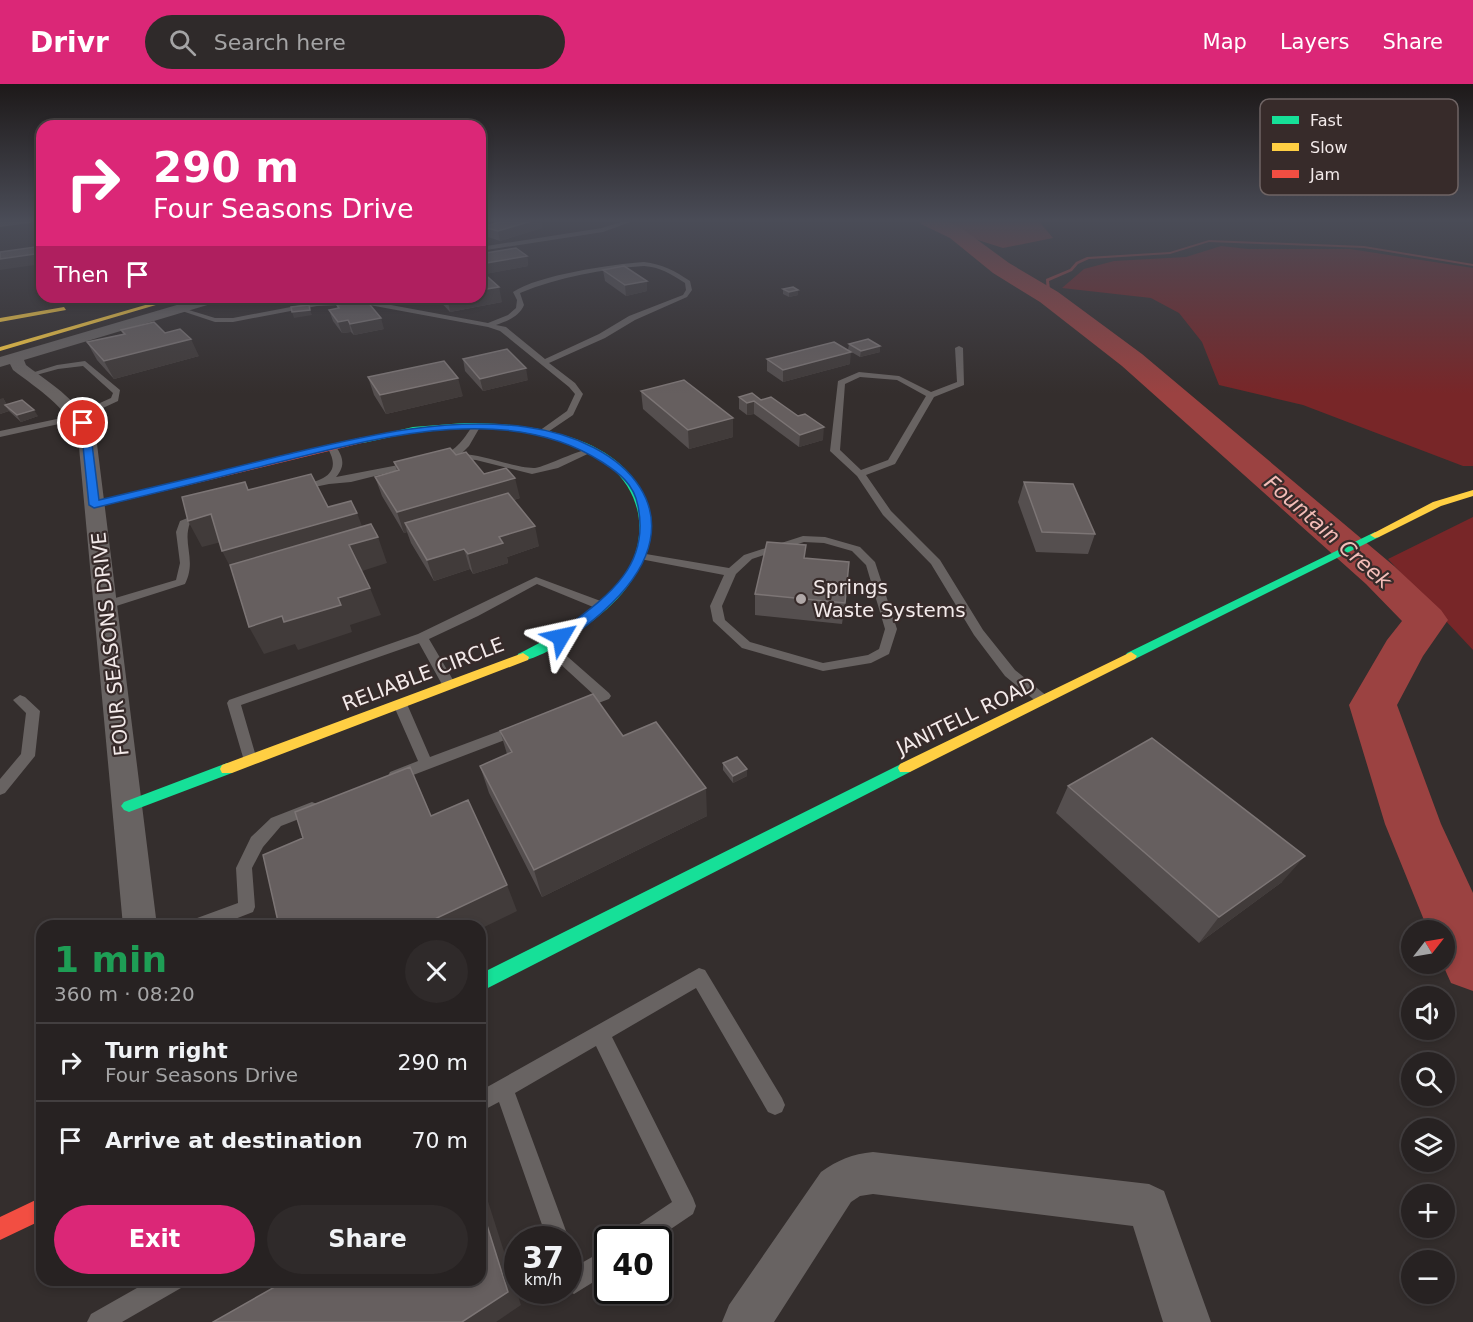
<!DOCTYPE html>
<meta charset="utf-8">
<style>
body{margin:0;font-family:"DejaVu Sans",sans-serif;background:#2f2a2a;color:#f1f3f6;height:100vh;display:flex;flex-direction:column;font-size:22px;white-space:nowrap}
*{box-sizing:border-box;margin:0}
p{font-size:20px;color:#a4a4a5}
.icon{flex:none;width:33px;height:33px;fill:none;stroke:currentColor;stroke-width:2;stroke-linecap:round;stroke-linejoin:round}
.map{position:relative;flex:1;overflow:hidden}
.sheet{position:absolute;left:36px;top:836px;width:450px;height:366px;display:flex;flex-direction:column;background:#272222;border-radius:18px;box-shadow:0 3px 9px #0003,0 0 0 2px #433f40}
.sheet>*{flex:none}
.hud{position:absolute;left:36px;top:36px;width:450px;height:183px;border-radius:18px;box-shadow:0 3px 9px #0003,0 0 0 2px #433f40;background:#db2777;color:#fff;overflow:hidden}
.needle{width:39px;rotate:59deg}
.controls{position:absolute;left:1401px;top:836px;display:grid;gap:12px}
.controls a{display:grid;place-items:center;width:54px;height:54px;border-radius:50%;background:#272222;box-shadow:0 3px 9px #0003,0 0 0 2px #433f40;font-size:30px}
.speed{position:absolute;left:504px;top:1142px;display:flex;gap:12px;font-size:30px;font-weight:700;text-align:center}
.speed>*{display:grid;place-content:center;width:78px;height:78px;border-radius:50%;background:#272222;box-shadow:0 3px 9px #0003,0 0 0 2px #433f40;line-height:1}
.speed small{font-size:15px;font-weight:400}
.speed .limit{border:3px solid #111;border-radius:9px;background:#fff;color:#111}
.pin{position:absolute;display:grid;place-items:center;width:51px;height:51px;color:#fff;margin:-26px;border:3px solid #fff;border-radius:50%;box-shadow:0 2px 6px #0007}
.me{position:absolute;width:66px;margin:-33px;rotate:54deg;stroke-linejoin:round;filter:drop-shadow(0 0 4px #0008)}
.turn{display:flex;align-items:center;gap:21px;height:126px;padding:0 18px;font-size:27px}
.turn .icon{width:78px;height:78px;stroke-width:2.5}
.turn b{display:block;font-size:42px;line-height:51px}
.then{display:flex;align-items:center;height:57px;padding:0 18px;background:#0003;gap:12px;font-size:22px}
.round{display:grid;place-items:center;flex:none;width:63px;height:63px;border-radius:32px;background:#2f2a2a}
.overview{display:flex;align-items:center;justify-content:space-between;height:102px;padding:0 18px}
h1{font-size:36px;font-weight:800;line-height:45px;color:#1e9e55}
.primary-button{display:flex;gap:12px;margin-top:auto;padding:12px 18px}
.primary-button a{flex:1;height:69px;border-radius:36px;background:#db2777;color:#fff;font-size:24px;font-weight:800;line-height:69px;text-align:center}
.primary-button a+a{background:#2f2a2a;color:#f1f3f6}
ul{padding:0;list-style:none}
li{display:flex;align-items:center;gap:18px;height:78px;padding:0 18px;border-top:2px solid #433f40}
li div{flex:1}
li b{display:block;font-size:22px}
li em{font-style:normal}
header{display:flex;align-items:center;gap:36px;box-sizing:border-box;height:84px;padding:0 30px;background:#db2777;color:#fff}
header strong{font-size:28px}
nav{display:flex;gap:33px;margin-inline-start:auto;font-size:21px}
.search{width:420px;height:54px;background:#2f2a2a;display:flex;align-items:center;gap:15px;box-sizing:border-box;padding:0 21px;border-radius:33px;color:#a4a4a5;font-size:22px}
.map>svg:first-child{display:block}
.green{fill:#782628}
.forest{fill:#8c3837}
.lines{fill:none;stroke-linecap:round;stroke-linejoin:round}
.stream{fill:#9b4241;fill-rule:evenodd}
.river{fill:#9b4241;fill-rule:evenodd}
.lane{fill:#686362;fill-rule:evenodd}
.street{fill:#686362;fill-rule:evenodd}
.fast{fill:#16e098;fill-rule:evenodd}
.slow{fill:#ffcf43;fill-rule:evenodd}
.jam{fill:#f24e42;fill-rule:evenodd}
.wall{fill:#554f4f}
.shaded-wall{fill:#413b3a}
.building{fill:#665f5f;stroke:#7c7575;stroke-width:1.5}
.route{fill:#1a73e8;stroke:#114b97;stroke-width:1.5}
.poi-dot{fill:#b0a8a8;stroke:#372b2a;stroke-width:2}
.labels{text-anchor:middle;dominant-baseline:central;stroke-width:4.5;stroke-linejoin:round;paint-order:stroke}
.poi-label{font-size:20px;fill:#f3eaea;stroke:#372b2a;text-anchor:start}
.street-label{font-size:20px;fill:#f3eaea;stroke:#372b2a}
.water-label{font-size:21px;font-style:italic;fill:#f3bdb8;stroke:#372b2a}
.key{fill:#372b2a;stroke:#6f6464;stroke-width:1.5}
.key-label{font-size:16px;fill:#f3eaea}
</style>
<header>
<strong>Drivr</strong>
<div class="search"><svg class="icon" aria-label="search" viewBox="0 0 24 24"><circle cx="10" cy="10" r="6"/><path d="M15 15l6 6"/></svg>Search here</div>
<nav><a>Map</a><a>Layers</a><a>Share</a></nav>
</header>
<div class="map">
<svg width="1473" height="1238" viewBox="0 0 1473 1238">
<rect width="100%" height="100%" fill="#342e2d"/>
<!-- green -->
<path class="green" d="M 1221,162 L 1248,165 L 1350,165 L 1473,184 L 1473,382 L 1463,382 L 1303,321 L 1219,301 L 1202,258 L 1179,229 L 1151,214 L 1062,204 L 1084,185 L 1114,177 L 1186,173 Z
M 1473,433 L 1473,566 L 1388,475 Z"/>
<!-- forest -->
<path class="forest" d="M 915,136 L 1038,136 L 1053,154 L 1003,164 Z"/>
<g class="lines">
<!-- stream -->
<path class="stream" d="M 1209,156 L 1364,162 L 1473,180 L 1473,182 L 1364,164 L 1209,158 L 1170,170 L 1089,175 L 1078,180 L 1072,187 L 1049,197 L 1051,213 L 1049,214 L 1047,213 L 1046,195 L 1070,185 L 1076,178 L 1087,173 L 1170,168 Z"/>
<!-- river -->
<path class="river" d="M 918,136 L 944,136 L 964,146 L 1009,179 L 1058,208 L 1142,270 L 1394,482 L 1441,526 L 1448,536 L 1423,572 L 1397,621 L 1441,740 L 1473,809 L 1473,907 L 1451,899 L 1442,879 L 1444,879 L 1444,846 L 1428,846 L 1385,740 L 1349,621 L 1387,556 L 1402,537 L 1366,500 L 1122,282 L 1040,218 L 993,189 L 950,154 L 921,140 Z"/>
<!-- lane -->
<path class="lane" d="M 627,136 L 636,136 L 603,148 L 480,167 L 480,163 L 602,144 Z
M 644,178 C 662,180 675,187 690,197 L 692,206 L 687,213 L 635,236 L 605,254 L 549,279 L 575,299 L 583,310 L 573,331 L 542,352 L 537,349 L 539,347 L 567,327 L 575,310 L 569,303 L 500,247 L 488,243 L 364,220 L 317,222 L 233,238 L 215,238 L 176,225 L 179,223 L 215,234 L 233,234 L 317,218 L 364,216 L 488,239 L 508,231 L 516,224 L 517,216 L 513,208 C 538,191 613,180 644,178 ZM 644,182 C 660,183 671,190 685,199 L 686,206 L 683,211 L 629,232 L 599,250 L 545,275 L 506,243 L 496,241 C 507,237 519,233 524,221 L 520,209 C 559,193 602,185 644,182 Z
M 959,262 L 963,264 L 964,301 L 934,313 L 895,380 L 866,391 L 891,427 L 940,476 L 983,546 L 1015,586 L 1048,613 L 1050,616 L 1048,619 L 1038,619 L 1005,592 L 974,551 L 931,480 L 883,431 L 857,392 L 830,367 L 838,297 L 859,288 L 899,292 L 931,308 L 957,298 L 955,264 ZM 860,293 L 897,296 L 926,312 L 888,376 L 861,386 L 840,366 L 845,300 Z
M 85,277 L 120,306 L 118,317 L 77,336 L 0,353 L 0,347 L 71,332 L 111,314 L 113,309 L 83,282 L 58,285 L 29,293 L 25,291 L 57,281 Z
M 476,340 L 480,343 L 469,362 L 461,370 C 482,370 518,385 535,384 C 549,382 588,360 596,366 L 558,384 L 532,390 L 476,376 L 451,374 L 436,377 L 436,373 C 455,368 462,358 473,341 Z
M 332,360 L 335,361 C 343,373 346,381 336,393 L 414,378 L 419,381 L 351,398 L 329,400 L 295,407 L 295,403 C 318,397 345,393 327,363 Z
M 205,427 L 210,430 L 209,432 L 190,439 C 182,460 197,476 185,500 L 110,524 L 102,524 L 100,521 L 102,518 L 176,496 L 180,479 L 176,448 L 180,437 Z
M 803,452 L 825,453 L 860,463 L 875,478 L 897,545 L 889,570 L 871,579 L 823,587 L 742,564 L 713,537 L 710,522 L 724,491 L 640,475 L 634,472 L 640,469 L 729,484 L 744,471 ZM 804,458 L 824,459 L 852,467 L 866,481 L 885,545 L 879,565 L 868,571 L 823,579 L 750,558 L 725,536 L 722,522 L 736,490 L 752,475 Z
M 536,493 L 606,519 L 608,522 L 606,525 L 598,525 L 537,500 L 478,532 L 429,555 L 456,601 L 454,604 L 444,604 L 419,559 L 241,621 L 257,676 L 255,680 L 245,680 L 227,619 L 229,616 L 418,550 Z
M 548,558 L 552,559 L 609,609 L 611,612 L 609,615 L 580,626 L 575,624 L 573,621 L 575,618 L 594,611 L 544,565 L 542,562 Z
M 20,611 L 25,613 L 40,627 L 35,672 L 5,709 L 0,711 L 0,695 L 21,670 L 26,629 L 13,616 Z
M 400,615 L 407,620 L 430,673 L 518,640 L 523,641 L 525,645 L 523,649 L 395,698 L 390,696 L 388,692 L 390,688 L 418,677 L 393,620 Z
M 312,718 L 317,720 L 320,724 L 317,728 L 281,742 L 263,763 L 252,784 L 255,823 L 253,828 L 217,842 L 187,842 L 189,837 L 238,819 L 236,784 L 251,753 L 271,734 Z
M 699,884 L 705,886 L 782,1014 L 785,1021 L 782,1028 L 775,1031 L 768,1028 L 696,904 L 612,953 L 693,1114 L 696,1122 L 693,1130 L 656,1155 L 626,1155 L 629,1147 L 672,1118 L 596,962 L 515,1009 L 569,1155 L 547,1155 L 499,1018 L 480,1028 L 480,1007 Z
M 608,1164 L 608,1189 L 574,1210 L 566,1206 L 568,1206 L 568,1173 L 576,1176 L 578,1181 Z
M 151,1196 L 185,1196 L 181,1204 L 122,1238 L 87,1238 L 91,1230 Z"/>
<!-- street -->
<path class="street" d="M 35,136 L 30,139 L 0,143 L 0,137 Z
M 480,136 L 488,136 L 480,140 Z
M 204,213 L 226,213 L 224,216 L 24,276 L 26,281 C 54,302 81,318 96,352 L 157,842 L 123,842 L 78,352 C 65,321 39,306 13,286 L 10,280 L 0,283 L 0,273 Z
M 873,1068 L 1149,1100 L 1164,1107 L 1211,1238 L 1163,1238 L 1133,1142 L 873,1110 L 860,1112 L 851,1118 L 774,1238 L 722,1238 L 729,1221 L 821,1088 C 838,1076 852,1070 873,1068 Z"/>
<!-- fast -->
<path class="fast" d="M 464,339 C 506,339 547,343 586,359 C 670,396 667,476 601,530 C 579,548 551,570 523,577 L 517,573 L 518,570 C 556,551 595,530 622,496 C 630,486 635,472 638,459 C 647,406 609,371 561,357 C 497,336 428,344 363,359 L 358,356 L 413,343 Z
M 1375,448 L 1380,451 L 1379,453 L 1135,575 L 1131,576 L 1125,572 L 1127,569 Z
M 905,678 L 910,680 L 912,684 L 910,688 L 480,908 L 480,890 Z
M 227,679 L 232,681 L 234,685 L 232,689 L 129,728 L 124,726 L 121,722 L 124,718 Z"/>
<!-- slow -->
<path class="slow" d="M 173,213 L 183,213 L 0,267 L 0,263 Z
M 64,223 L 66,226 L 0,238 L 0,234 Z
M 1473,406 L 1473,412 L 1441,422 L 1379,453 L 1375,454 L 1370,451 L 1433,418 Z
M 1131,568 L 1137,572 L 1135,575 L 910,688 L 900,688 L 898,684 L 900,680 Z
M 523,569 L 529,573 L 528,576 L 232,689 L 222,689 L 220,685 L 222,681 Z"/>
<!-- jam -->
<path class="jam" d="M 363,353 L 368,356 L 366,358 L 94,424 L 89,421 L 94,418 Z
M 42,1113 L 42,1136 L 0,1156 L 0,1133 Z"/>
</g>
<!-- wall -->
<path class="wall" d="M 506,136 L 541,136 L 542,144 L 500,157 L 485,152 L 483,143 Z
M 480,170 L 527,172 L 528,182 L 485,190 L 502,218 L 450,228 L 436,213 L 480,213 Z
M 603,186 L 647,207 L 626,212 L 605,197 Z
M 783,205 L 798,211 L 789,213 L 783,210 Z
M 337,221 L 384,245 L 354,251 L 351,248 L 342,249 L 333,237 L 329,226 L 338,225 Z
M 121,246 L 199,272 L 114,295 L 97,276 L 87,258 L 123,250 Z
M 849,260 L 880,268 L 860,273 L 848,266 Z
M 463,275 L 528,296 L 483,307 L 465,287 Z
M 767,275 L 850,280 L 783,298 L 767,287 Z
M 368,293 L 463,312 L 386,330 L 374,311 Z
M 641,307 L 733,353 L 689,365 L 643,325 Z
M 739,313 L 761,316 L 823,356 L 799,363 L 754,330 L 747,331 L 739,325 Z
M 3,314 L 7,321 L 38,332 L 21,338 L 9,327 L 0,330 Z
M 456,371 L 520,414 L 514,416 L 539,462 L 507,473 L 508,479 L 473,490 L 470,485 L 434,497 L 411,459 L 407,448 L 404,449 L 382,412 L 375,393 L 397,387 L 394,378 Z
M 1024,398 L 1095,450 L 1088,470 L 1036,468 L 1018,418 Z
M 805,474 L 845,519 L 842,540 L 755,531 L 755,510 Z
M 500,647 L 623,652 L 707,732 L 542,813 L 489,709 L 480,682 L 507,670 Z
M 723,679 L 747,692 L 733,699 L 723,686 Z
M 1068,702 L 1282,798 L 1199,859 L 1056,729 Z"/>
<!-- shaded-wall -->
<path class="shaded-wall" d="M 535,136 L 541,136 L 542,144 L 500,157 L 498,147 Z
M 42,169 L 42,180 L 0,186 L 0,175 Z
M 527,172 L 528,182 L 480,191 L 480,180 Z
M 647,197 L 647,207 L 626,212 L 625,201 Z
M 499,203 L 502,218 L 450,228 L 447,213 L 480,213 L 480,206 Z
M 798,206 L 798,211 L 789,213 L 789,208 Z
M 310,226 L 312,231 L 294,234 L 292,228 Z
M 381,234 L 384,245 L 354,251 L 350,240 Z
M 348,236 L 351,248 L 342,249 L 338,238 Z
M 191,255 L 199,272 L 114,295 L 104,277 Z
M 880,262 L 880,268 L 860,273 L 861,267 Z
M 851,268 L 850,280 L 783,298 L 783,286 Z
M 526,284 L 528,296 L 483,307 L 480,295 Z
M 458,294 L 463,312 L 386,330 L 380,311 Z
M 3,314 L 10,326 L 5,321 L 9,327 L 0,330 L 0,315 Z
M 754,317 L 754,330 L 747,331 L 747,319 Z
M 34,326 L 38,332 L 21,338 L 17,331 Z
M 733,334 L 733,353 L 689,365 L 688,346 Z
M 824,343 L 823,356 L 799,363 L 800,351 Z
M 515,394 L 520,414 L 409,447 L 405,439 L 407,448 L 404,449 L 397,428 Z
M 357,429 L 367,455 L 236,494 L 222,467 Z
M 211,430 L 225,457 L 202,463 L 188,437 Z
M 535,442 L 539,462 L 507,473 L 508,479 L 473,490 L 468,470 L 499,453 Z
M 378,453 L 387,479 L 359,488 L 349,461 Z
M 464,465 L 470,485 L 434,497 L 427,476 Z
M 370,504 L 381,531 L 350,541 L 352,548 L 298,566 L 295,560 L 264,570 L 249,543 Z
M 747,685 L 747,692 L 733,699 L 733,692 Z
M 706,704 L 707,732 L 542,813 L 534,786 Z
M 1305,772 L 1282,798 L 1199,859 L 1219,833 Z
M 507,801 L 517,827 L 480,845 L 480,842 L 420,842 Z
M 480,1102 L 485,1108 L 521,1221 L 496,1238 L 462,1238 L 480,1119 Z"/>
<!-- building -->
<path class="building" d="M 506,136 L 535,136 L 498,147 L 483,143 Z
M 42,162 L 42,169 L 0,175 L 0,168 Z
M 516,164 L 527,172 L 480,180 L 480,170 Z
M 624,182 L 647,197 L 625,201 L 603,186 Z
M 480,186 L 499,203 L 480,206 Z
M 793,203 L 798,206 L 789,208 L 783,205 Z
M 366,216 L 381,234 L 350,240 L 348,236 L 338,238 L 329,226 L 339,224 L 337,221 Z
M 309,221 L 310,226 L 292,228 L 291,223 Z
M 154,238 L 165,249 L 180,245 L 191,255 L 104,277 L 87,258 L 125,250 L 121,246 Z
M 868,255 L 880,262 L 861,267 L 849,260 Z
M 834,258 L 851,268 L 783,286 L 767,275 Z
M 507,265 L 526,284 L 480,295 L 463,275 Z
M 444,277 L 458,294 L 380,311 L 368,293 Z
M 684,296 L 733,334 L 688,346 L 641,307 Z
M 752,309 L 761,316 L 771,313 L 798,332 L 805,330 L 824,343 L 800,351 L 754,317 L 747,319 L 739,313 Z
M 22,316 L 34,326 L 17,331 L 5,321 Z
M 450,364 L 456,371 L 466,368 L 484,390 L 506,384 L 515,394 L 397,428 L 375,393 L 399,386 L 394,378 Z
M 311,390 L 328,423 L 351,417 L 357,429 L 222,467 L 211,430 L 188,437 L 182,413 L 245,398 L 248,406 Z
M 1024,398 L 1073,400 L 1095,450 L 1042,448 Z
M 508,409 L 535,442 L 499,453 L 503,459 L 468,470 L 464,465 L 427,476 L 405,439 Z
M 371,440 L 378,453 L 349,461 L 370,504 L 338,514 L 341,521 L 284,538 L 282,532 L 249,543 L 230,481 Z
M 767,458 L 806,461 L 804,474 L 849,478 L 845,519 L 755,510 Z
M 593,610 L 623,652 L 656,638 L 706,704 L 534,786 L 480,682 L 512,668 L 500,647 Z
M 1152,654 L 1305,772 L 1219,833 L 1068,702 Z
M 737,673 L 747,685 L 733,692 L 723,679 Z
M 410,683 L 431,732 L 468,716 L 507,801 L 420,842 L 279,842 L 263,771 L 303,754 L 295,728 Z
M 480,1119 L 508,1208 L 462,1238 L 213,1238 L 287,1196 L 480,1196 Z"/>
<!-- sky -->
<linearGradient id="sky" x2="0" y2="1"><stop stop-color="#1d1919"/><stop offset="0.44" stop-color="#4a4c57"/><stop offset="1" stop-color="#4a4c57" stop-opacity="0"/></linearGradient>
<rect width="1473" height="310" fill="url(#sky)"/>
<!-- route -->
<path class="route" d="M 83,336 L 87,339 L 91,352 L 99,416 C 159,402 220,387 280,372 C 361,353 443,332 526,343 C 626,356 701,432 612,519 C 601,530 575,553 561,557 L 555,553 L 557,550 C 602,516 651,486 638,422 C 634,400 619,389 602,378 C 506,315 369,356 267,381 C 209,396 152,410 94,424 L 89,421 L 82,352 L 78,339 Z"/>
<!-- markers -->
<circle class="poi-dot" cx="801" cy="515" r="6"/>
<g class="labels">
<!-- poi labels -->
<g class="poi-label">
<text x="813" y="503">Springs<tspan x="813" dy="23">Waste Systems</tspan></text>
</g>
<!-- street labels -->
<g class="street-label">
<text transform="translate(110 560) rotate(-96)">FOUR SEASONS DRIVE</text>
<text transform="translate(423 590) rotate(-21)">RELIABLE CIRCLE</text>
<text transform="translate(966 632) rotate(-26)">JANITELL ROAD</text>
</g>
<!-- water labels -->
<g class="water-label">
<text transform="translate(1328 448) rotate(41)">Fountain Creek</text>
</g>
</g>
<!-- legend -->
<rect x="1260" y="15" width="198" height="96" rx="9" class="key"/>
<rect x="1272" y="32" width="27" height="8" fill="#16e098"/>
<rect x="1272" y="59" width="27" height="8" fill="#ffcf43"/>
<rect x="1272" y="86" width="27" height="8" fill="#f24e42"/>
<g class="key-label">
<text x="1310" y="42">Fast</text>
<text x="1310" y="69">Slow</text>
<text x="1310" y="96">Jam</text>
</g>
</svg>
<div class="controls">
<a><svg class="needle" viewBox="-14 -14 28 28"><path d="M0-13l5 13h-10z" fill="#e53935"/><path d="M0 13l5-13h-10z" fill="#a4a4a5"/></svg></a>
<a><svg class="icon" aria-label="sound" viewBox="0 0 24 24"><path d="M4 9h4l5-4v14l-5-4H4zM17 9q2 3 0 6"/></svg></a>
<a><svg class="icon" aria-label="search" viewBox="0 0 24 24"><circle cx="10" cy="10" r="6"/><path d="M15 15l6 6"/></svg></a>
<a><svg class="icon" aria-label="layers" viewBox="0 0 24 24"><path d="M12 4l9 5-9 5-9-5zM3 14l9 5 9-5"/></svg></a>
<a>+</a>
<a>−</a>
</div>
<div class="speed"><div>37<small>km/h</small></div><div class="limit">40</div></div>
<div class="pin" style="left:83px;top:339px;background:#d93025"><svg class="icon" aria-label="arrive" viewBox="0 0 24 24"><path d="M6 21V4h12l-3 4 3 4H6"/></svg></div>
<svg class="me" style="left:561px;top:553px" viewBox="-20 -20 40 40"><path d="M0-17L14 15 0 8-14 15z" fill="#1a73e8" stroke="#fff" stroke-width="4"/></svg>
<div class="hud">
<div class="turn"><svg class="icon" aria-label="right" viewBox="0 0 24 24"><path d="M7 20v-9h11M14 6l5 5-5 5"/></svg><div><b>290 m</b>Four Seasons Drive</div></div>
<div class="then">Then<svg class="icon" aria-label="arrive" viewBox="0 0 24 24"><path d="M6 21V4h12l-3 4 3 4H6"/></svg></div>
</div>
<section class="sheet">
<div class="overview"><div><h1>1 min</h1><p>360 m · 08:20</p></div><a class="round"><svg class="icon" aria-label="close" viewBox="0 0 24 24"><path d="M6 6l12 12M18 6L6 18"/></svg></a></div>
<ul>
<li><svg class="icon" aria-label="right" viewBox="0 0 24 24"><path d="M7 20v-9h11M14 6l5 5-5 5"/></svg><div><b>Turn right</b><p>Four Seasons Drive</p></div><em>290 m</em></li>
<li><svg class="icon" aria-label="arrive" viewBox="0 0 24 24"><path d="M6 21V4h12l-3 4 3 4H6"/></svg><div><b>Arrive at destination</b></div><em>70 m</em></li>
</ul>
<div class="primary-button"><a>Exit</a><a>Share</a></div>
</section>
</div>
